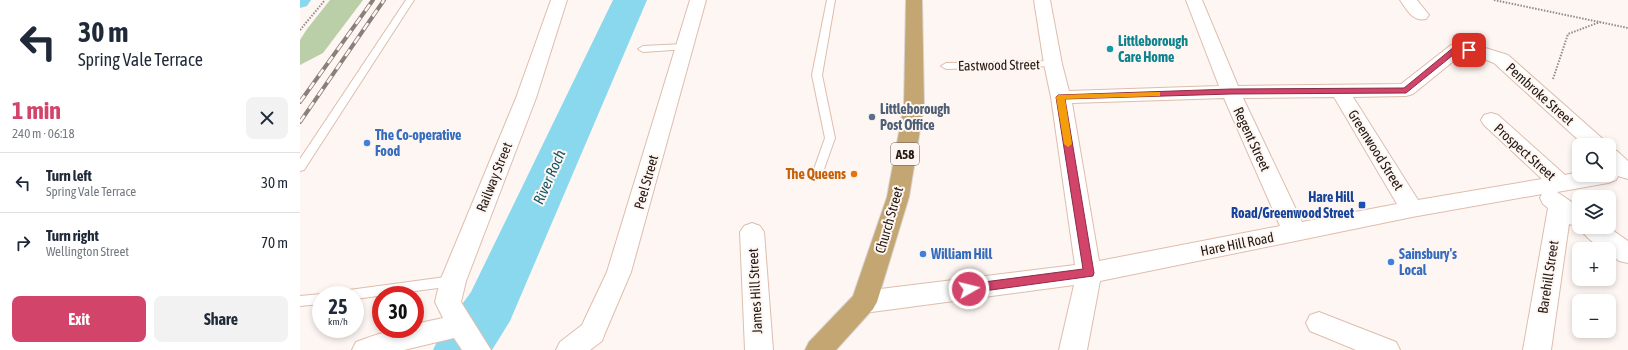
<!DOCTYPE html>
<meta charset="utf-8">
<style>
body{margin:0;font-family:"Asap Condensed",sans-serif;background:#f2f2f3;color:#1f2937;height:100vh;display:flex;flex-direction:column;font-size:15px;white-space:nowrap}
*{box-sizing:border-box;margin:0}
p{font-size:13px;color:#747a83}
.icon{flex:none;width:22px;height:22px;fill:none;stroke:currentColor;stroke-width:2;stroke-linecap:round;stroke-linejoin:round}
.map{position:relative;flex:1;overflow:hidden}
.panel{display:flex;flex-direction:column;background:#fff;width:300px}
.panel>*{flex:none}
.hud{background:#fff;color:#1f2937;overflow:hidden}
.controls{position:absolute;left:1272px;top:138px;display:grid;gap:8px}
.controls a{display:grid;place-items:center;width:44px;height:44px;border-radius:8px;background:#fff;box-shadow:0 2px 6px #0003;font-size:20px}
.speed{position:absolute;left:12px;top:286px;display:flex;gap:8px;font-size:20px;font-weight:700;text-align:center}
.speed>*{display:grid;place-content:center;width:52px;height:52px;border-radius:50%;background:#fff;box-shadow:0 2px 6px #0003;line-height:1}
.speed small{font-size:10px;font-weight:400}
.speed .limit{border:6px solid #d22;background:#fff;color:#111}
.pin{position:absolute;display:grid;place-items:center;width:34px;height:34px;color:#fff;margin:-17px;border-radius:8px;box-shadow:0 2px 6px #0006}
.me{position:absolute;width:44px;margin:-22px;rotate:82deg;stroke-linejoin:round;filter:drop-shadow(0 0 3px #0008)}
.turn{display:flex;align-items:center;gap:14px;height:84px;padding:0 12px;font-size:18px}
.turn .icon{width:52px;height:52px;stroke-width:2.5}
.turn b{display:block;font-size:28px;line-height:34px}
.round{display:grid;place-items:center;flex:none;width:42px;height:42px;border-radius:8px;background:#f2f2f3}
.overview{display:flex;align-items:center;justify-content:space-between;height:68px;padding:0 12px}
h1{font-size:24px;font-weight:700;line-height:30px;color:#d3446a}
.button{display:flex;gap:8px;margin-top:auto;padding:8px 12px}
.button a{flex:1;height:46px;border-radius:8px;background:#d3446a;color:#fff;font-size:16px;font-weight:700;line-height:46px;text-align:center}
.button a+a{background:#f2f2f3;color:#1f2937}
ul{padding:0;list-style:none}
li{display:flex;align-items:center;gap:12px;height:60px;padding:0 12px;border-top:1px solid #e0e1e3}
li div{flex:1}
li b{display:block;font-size:15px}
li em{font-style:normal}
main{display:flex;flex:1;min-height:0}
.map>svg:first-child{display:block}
.green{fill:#bacea8}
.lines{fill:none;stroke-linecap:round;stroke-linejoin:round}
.canal{fill:#8ad8ee;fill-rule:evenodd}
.river{fill:#8ad8ee;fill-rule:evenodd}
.service-casing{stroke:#dfbdac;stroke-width:2}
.minor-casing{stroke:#dfbdac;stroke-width:2}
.trunk-casing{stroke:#d8d5d4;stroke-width:2}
.path{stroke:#958b86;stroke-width:2;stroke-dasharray:1.5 1.5;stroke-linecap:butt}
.service{fill:#fff;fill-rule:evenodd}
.minor{fill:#fff;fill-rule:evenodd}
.trunk{fill:#c4a672;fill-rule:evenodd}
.rail-casing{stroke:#8a807b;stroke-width:4}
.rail{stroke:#fdf6f2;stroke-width:2.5;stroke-dasharray:8;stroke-linecap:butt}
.route{fill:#d3446a;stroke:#892c45}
.slow{fill:#f59e0b}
.culture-dot{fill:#0f9aa8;stroke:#fdf6f2;stroke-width:1.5}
.service-dot{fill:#5c6f8a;stroke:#fdf6f2;stroke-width:1.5}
.shop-dot{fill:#3f7fe0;stroke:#fdf6f2;stroke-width:1.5}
.food-dot{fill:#e8710a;stroke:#fdf6f2;stroke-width:1.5}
.transit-dot{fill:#1a4fb4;stroke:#fdf6f2;stroke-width:1.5}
.labels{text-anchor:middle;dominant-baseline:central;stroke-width:4;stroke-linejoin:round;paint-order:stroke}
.shield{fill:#fdf6f2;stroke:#665b55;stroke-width:1}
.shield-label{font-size:13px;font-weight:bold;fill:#251812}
.culture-label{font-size:14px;font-weight:bold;fill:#0d838f;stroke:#fdf6f2;text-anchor:start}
.street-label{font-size:14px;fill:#251812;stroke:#fdf6f2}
.service-label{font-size:14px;font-weight:bold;fill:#4e5e75;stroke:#fdf6f2;text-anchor:start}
.shop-label{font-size:14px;font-weight:bold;fill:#366cbe;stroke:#fdf6f2;text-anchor:start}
.food-label{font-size:14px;font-weight:bold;fill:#c56008;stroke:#fdf6f2;text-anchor:end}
.transit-label{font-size:14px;font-weight:bold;fill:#164399;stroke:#fdf6f2;text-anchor:end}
.water-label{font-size:15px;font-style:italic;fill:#165867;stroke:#fdf6f2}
</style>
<main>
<section class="panel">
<div class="hud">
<div class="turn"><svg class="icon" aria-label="left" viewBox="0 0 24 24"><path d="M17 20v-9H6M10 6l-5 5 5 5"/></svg><div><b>30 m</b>Spring Vale Terrace</div></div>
</div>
<div class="overview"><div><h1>1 min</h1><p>240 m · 06:18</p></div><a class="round"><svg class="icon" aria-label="close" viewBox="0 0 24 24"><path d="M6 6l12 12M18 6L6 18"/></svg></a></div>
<ul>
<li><svg class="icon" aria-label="left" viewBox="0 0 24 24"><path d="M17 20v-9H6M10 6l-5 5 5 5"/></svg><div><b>Turn left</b><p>Spring Vale Terrace</p></div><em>30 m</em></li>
<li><svg class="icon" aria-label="right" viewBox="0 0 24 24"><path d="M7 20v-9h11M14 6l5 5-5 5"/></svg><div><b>Turn right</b><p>Wellington Street</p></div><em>70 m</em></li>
</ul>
<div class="button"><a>Exit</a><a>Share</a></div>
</section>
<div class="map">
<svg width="1328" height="350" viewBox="0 0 1328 350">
<rect width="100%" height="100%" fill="#fdf6f2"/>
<!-- green -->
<path class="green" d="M 30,0 L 63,0 L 23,53 L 0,65 L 0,40 L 7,29 Z"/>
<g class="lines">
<!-- canal -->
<path class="canal" d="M 0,0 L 11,0 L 7,6 L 0,8 Z"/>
<!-- river -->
<path class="river" d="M 313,0 L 347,0 L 210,321 L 192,350 L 133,350 L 141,333 L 171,292 Z"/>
<defs>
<path id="service" d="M 106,0 L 114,0 L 4,170 L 0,171 L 0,159 Z
M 527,0 L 535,0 L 522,75 L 535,138 L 523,172 L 522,175 L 514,175 L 513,172 L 525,138 L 512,75 Z
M 384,44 L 389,47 L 387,49 L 343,52 L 338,49 L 343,46 Z
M 753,61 L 758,64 L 756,66 L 646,69 L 641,66 L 646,63 Z
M 153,276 L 157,277 L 159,281 L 157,285 L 153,286 L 55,299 L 55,295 L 43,295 L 44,291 L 49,290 Z
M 21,294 L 25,295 L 21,295 L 21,304 L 0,306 L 0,296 Z"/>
<path id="minor" d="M 251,0 L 267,0 L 236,98 L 166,281 L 161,302 L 191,350 L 162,350 L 154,338 L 104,350 L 52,350 L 56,342 C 77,334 93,329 115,329 L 115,324 L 143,318 L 135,302 L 140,281 L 216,98 Z
M 390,0 L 406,0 L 331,272 L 305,333 L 302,341 L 290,350 L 256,350 L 260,342 L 282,325 L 307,272 Z
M 734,0 L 750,0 L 762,64 L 769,91 L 919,86 L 886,0 L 902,0 L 938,86 L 1101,84 L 1151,45 L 1157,44 L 1182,47 L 1208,55 L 1304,140 L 1308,145 L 1284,145 L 1194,63 L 1179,57 L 1161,55 L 1113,94 L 1106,96 L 1053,97 L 1118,200 L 1242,179 L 1184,125 L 1181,120 L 1184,115 L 1191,113 L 1198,115 L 1265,175 L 1279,172 L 1279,175 L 1309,175 L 1309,149 L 1317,151 L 1328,161 L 1328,179 L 1318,176 L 1316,180 L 1308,183 L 1257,192 L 1279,207 L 1279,227 L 1308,227 L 1328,241 L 1328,263 L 1319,261 L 1309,253 L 1309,249 C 1299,249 1284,236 1279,227 L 1269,224 L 1251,350 L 1223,350 L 1248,208 L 1243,204 L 1240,198 L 1242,194 L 1112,217 L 800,281 L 787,350 L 759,350 L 774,285 L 564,313 L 555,309 L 551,302 L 555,295 L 564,291 L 775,265 L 751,97 L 744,64 ZM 1034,97 L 1097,204 L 1002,222 L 943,98 ZM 924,98 L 980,226 L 799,261 L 772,103 Z
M 1100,0 L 1117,0 L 1129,15 L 1126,19 C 1113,22 1107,10 1100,0 Z
M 452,223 L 460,226 L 464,232 L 473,350 L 445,350 L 440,232 L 444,226 Z
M 1019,312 L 1096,342 L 1100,350 L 1056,350 L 1010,331 L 1006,323 L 1010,315 Z"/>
<path id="trunk" d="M 606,0 L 622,0 L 624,105 L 609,197 L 577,302 L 573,309 L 536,350 L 505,350 L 509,342 L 553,296 L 587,197 L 604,105 Z"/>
</defs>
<!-- service casing -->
<use href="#service" class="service-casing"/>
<!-- minor casing -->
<use href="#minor" class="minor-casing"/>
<!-- trunk casing -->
<use href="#trunk" class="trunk-casing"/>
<!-- path -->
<path class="path" d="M 1194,0 L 1328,28
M 0,30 L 25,0
M 1253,79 L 1268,34 L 1300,22"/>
<!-- service -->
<use href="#service" class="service"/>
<!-- minor -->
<use href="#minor" class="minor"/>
<!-- trunk -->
<use href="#trunk" class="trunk"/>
<defs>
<path id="rail" d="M 0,102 L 73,0
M 0,122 L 84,0"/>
</defs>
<!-- rail casing -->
<use href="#rail" class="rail-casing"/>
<!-- rail -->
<use href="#rail" class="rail"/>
</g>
<!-- route -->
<path class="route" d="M 1154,47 L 1169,48 L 1173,50 L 1169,53 L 1158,51 L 1106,93 L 931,94 L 765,99 L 794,273 L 793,276 L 669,293 L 665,292 L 664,289 L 665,286 L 669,284 L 783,269 L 756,97 L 758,95 L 931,89 L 1104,88 Z"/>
<!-- slow -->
<path class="slow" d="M 857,92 L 860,92 L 860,96 L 765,99 L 772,144 L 768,147 L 764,144 L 756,97 L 758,95 Z"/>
<!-- markers -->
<circle class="culture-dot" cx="810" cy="49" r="4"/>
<circle class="service-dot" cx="572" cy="117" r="4"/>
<g class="shop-dot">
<circle cx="67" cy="143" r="4"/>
<circle cx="623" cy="254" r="4"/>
<circle cx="1091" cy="262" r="4"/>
</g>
<circle class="food-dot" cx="554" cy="174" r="4"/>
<rect class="transit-dot" x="1058" y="201" width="8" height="8" rx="2"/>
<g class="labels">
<!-- shield labels -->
<rect class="shield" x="591" y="143" width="28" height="22" rx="3"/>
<g class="shield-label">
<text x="605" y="154">A58</text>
</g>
<!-- culture labels -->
<g class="culture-label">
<text x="818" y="41">Littleborough<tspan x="818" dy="16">Care Home</tspan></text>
</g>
<!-- street labels -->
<g class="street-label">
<text transform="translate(699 65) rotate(-1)">Eastwood Street</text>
<text transform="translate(1240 94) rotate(42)">Pembroke Street</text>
<text transform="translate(952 139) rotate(65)">Regent Street</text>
<text transform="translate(1076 150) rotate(58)">Greenwood Street</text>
<text transform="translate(1225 152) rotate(42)">Prospect Street</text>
<text transform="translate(194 177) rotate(-68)">Railway Street</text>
<text transform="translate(346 182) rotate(-74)">Peel Street</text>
<text transform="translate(589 220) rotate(-74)">Church Street</text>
<text transform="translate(937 244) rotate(-11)">Hare Hill Road</text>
<text transform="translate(1248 277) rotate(-81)">Barehill Street</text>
<text transform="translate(455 291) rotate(-93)">James Hill Street</text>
</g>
<!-- service labels -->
<g class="service-label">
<text x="580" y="109">Littleborough<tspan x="580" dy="16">Post Office</tspan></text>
</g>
<!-- shop labels -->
<g class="shop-label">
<text x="75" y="135">The Co-operative<tspan x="75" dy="16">Food</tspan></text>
<text x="631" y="254">William Hill</text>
<text x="1099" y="254">Sainsbury's<tspan x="1099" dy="16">Local</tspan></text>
</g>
<!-- food labels -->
<g class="food-label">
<text x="546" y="174">The Queens</text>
</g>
<!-- transit labels -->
<g class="transit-label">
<text x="1054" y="197">Hare Hill<tspan x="1054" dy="16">Road/Greenwood Street</tspan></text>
</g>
<!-- water labels -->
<g class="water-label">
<text transform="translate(249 177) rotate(-66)">River Roch</text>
</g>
</g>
</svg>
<div class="controls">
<a><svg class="icon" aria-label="search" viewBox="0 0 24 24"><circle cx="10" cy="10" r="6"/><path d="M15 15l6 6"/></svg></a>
<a><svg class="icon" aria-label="layers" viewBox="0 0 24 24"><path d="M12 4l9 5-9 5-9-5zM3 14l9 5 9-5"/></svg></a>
<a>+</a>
<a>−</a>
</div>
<div class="speed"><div>25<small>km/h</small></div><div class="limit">30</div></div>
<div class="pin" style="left:1169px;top:50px;background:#d93025"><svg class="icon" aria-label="arrive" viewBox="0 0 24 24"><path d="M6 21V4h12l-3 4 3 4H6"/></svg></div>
<svg class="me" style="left:669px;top:289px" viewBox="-20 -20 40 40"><circle r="17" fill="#d3446a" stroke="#fff" stroke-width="3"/><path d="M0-11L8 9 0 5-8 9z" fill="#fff"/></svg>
</div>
</main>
